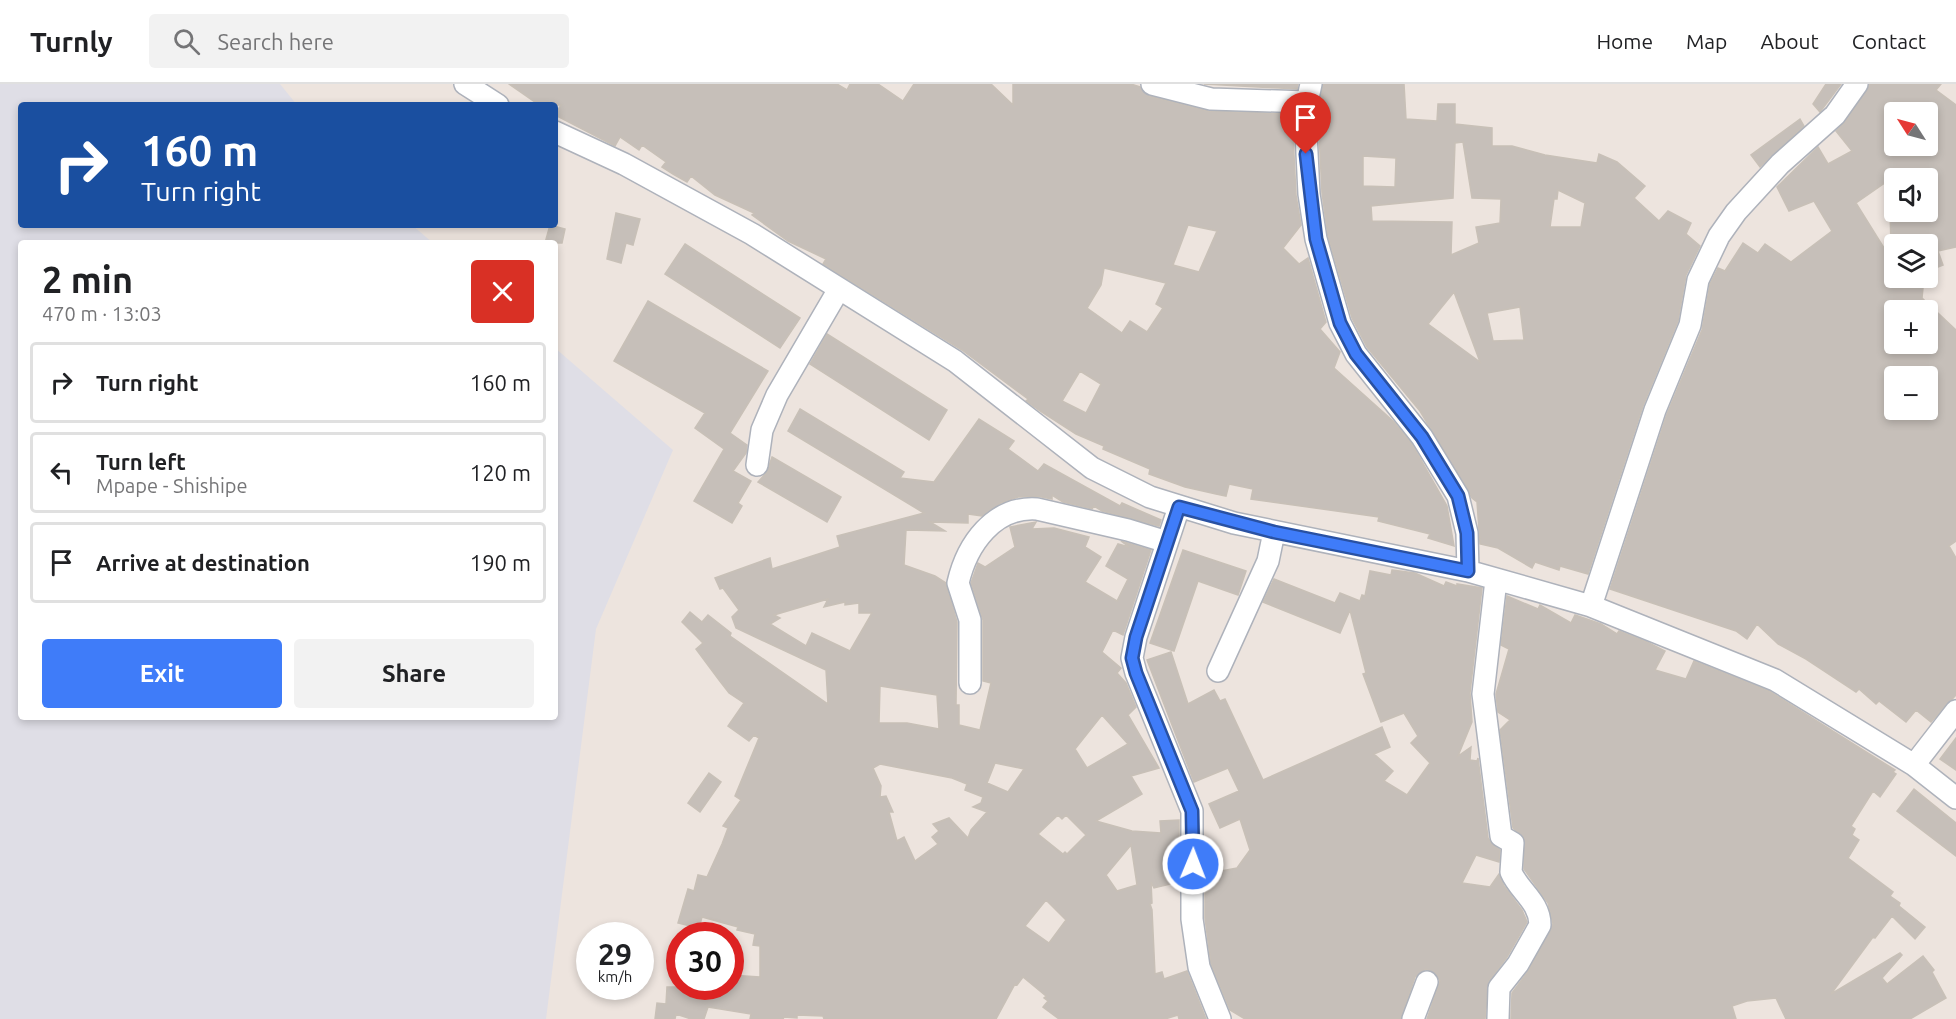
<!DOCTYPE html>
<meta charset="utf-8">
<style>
body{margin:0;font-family:Ubuntu,sans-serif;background:#f2f2f2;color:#202124;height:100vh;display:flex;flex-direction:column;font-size:22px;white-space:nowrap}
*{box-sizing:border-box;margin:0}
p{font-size:20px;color:#757577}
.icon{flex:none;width:33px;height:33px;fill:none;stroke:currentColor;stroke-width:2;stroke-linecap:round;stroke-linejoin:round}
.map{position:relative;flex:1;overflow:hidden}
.side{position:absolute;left:18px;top:156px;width:540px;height:480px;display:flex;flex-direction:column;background:#fff;border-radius:6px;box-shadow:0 3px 9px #0003}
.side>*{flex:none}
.guide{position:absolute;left:18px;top:18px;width:540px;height:126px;border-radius:6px;box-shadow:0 3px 9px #0003;background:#1a4fa0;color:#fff;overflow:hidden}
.needle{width:39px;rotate:306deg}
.buttons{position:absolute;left:1884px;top:18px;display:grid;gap:12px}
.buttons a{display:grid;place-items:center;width:54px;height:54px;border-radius:6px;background:#fff;box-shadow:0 3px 9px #0003;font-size:30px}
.speed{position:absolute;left:576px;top:838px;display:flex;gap:12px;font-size:30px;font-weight:700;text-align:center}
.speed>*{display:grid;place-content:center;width:78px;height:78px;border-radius:50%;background:#fff;box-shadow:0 3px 9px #0003;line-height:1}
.speed small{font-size:15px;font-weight:400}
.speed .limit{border:9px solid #d22;background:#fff;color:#111}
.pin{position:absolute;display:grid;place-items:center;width:51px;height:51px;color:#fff;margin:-62px -26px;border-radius:50% 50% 50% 0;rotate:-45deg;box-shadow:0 0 6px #0007}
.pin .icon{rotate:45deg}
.me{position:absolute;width:66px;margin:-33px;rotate:1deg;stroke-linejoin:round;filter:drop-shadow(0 0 4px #0008)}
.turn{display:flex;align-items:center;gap:21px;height:126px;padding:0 24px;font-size:27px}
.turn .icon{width:78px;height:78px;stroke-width:2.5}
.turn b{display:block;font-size:42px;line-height:51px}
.round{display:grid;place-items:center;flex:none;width:63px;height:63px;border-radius:6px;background:#f2f2f2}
.head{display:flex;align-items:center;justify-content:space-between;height:102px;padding:0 24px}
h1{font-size:36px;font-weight:600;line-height:45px}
.cta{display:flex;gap:12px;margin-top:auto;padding:12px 24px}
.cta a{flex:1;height:69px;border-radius:6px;background:#3f7cf9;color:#fff;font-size:24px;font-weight:600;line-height:69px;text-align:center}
.cta a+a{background:#f2f2f2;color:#202124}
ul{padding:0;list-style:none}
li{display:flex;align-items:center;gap:18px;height:81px;margin:0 12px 9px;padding:0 12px;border:3px solid #e0e0e0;border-radius:6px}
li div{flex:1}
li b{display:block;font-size:22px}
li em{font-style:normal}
header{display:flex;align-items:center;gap:36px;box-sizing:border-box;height:84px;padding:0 30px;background:#fff;border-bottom:2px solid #e0e0e0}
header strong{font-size:28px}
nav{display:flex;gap:33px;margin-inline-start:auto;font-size:21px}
.search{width:420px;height:54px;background:#f2f2f2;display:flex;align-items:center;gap:15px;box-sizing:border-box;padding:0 21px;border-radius:6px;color:#757577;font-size:22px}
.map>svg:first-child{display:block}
.industrial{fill:#dfdee6}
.building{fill:#c6bfb9;stroke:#c8c0b7;stroke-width:1.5;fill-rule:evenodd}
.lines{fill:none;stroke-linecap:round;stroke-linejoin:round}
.minor-casing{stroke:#aeb2bb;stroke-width:24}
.minor{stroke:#fff;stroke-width:21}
.route-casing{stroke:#2951a2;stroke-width:15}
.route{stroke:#3f7cf9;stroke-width:10}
</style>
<header>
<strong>Turnly</strong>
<div class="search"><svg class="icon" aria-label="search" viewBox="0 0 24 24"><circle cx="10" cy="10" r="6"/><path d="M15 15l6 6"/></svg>Search here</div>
<nav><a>Home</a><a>Map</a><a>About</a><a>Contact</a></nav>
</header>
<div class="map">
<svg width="1956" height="935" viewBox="0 0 1956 935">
<rect width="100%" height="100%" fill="#ede4de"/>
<!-- industrial -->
<path class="industrial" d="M 0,0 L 280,0 L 297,21 L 21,21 L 21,141 L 412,141 L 433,159 L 21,159 L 21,633 L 555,633 L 555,264 L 673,366 L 596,545 L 546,935 L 0,935 Z"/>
<!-- building -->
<path class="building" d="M 509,0 L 837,0 L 847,6 L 850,0 L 878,0 L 903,17 L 914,0 L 991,0 L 1013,21 L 1013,0 L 1131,0 L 1140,3 L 1149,12 L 1208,27 L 1292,30 L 1296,111 L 1301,141 L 1283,164 L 1299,180 L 1308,174 L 1326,238 L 1320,245 L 1340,268 L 1334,284 L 1393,337 L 1412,360 L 1447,422 L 1454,462 L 1428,454 L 1430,450 L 1378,437 L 1379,433 L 1251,415 L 1253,405 L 1229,400 L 1226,412 L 1216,410 L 1185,403 L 1149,390 L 1150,385 L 1103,365 L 1104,362 L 1076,350 L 1040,327 L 1026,317 L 1028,315 L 962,266 L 823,180 L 826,175 L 788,157 L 752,131 L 754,129 L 715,111 L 691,92 L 687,98 L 673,90 L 662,83 L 666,78 L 642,61 L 639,66 L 620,53 L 615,62 L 555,31 L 561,21 L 543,21 L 535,18 ZM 1188,141 L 1217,147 L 1199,188 L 1173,181 ZM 1104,184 L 1166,199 L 1156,220 L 1163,224 L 1147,248 L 1130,237 L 1122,249 L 1087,224 L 1101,201 ZM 1080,287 L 1101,300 L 1086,329 L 1062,317 Z
M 1204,0 L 1298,0 L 1297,5 Z
M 1323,0 L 1404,0 L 1406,35 L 1437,37 L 1438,20 L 1455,20 L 1455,40 L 1492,44 L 1492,62 L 1512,62 L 1545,71 L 1597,79 L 1599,70 L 1617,78 L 1645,102 L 1634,114 L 1659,137 L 1668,127 L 1691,139 L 1686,150 L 1700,162 L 1686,191 L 1678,237 L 1643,322 L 1588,490 L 1560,482 L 1559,486 L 1535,478 L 1532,484 L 1498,464 L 1480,460 L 1477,418 L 1472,414 L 1420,327 L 1367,263 L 1352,234 L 1328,152 L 1322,109 L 1318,29 ZM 1463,58 L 1472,114 L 1501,115 L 1500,139 L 1476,143 L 1479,159 L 1451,171 L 1452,138 L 1372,137 L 1371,122 L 1453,114 L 1455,59 ZM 1363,72 L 1396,74 L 1395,103 L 1363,102 ZM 1558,106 L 1585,119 L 1581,143 L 1550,143 L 1554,115 L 1557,115 ZM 1454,208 L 1480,278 L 1428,240 ZM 1520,223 L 1524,256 L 1493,257 L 1487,229 Z
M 1826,0 L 1841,0 L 1820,28 L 1813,20 Z
M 1870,0 L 1941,0 L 1936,6 L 1956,21 L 1956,163 L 1938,167 L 1943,181 L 1928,187 L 1928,160 L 1891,160 L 1890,128 L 1928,128 L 1928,94 L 1892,94 L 1856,119 L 1894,180 L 1894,194 L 1924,194 L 1922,214 L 1956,246 L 1956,457 L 1949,462 L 1956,474 L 1956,611 L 1931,638 L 1916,626 L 1906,638 L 1879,617 L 1876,620 L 1859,605 L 1856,608 L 1806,575 L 1778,560 L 1757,540 L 1747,555 L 1736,547 L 1610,505 L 1667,330 L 1702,246 L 1710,200 L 1718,184 L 1725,187 L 1743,159 L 1758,169 L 1765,160 L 1791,178 L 1832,147 L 1814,117 L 1789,127 L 1777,103 L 1818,63 L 1828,80 L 1852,67 L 1836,47 L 1845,38 ZM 1894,28 L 1928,28 L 1928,69 L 1908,73 L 1900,62 L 1894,62 ZM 1894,226 L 1928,226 L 1928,260 L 1916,260 L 1910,268 L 1902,260 L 1894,260 ZM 1894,292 L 1928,292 L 1928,326 L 1894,326 Z
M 1800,35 L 1804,42 L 1760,83 L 1751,71 Z
M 616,129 L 640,135 L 633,161 L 626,159 L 621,179 L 607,175 Z
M 550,141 L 565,145 L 562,159 L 545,159 Z
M 685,160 L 800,234 L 780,264 L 665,190 Z
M 648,217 L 768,287 L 730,349 L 747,361 L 746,369 L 733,387 L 751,397 L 738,419 L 742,422 L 732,439 L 694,417 L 724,365 L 695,344 L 705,329 L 614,277 Z
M 827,250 L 947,326 L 929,356 L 810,280 Z
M 800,325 L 904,388 L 900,394 L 934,398 L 979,335 L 1014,357 L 1008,365 L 1038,387 L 1044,380 L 1120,422 L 1122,419 L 1161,436 L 1159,442 L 1102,427 L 1094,422 L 1092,425 L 1063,418 L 1052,411 L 1052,415 L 1037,412 L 1018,413 L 1001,419 L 982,432 L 968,430 L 968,439 L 930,438 L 945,447 L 906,446 L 904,481 L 935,492 L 946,499 L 957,538 L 956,621 L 959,621 L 959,641 L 980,646 L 991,599 L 983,597 L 983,536 L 971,499 L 978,479 L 985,483 L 1015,463 L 1010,443 L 1036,438 L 1032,445 L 1054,444 L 1089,453 L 1085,463 L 1101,473 L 1085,498 L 1117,517 L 1128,495 L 1106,482 L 1118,460 L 1129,463 L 1121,457 L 1151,466 L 1123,551 L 1113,546 L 1102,568 L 1121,584 L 1117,589 L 1126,599 L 1136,623 L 1128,631 L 1159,684 L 1131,692 L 1142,710 L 1096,737 L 1132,747 L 1161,749 L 1160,737 L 1179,736 L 1179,798 L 1154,804 L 1151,798 L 1152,819 L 1150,820 L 1152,826 L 1155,890 L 1162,888 L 1164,895 L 1187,887 L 1206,935 L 1179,935 L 1178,931 L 1165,935 L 1059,935 L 1043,923 L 1048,917 L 1044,914 L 1046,912 L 1023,893 L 1017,901 L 1015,900 L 996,935 L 824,935 L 823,932 L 797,931 L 797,934 L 784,933 L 783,935 L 750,935 L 751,930 L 708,923 L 704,935 L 691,935 L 676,930 L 675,935 L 655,935 L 657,919 L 666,920 L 667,903 L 730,903 L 731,891 L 760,893 L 760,862 L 753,861 L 755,850 L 737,846 L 738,843 L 702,833 L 699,844 L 678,839 L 688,805 L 694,807 L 698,791 L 707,793 L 722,760 L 728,744 L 723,742 L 741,716 L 735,712 L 759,654 L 754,651 L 749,657 L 728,642 L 744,619 L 729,609 L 719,596 L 696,565 L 703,559 L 682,538 L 690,528 L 702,538 L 708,531 L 731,549 L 730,552 L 828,620 L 826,586 L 736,544 L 732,533 L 739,526 L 723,504 L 720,505 L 715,494 L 770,474 L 772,485 L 840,463 L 837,452 L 924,429 L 788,347 ZM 828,515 L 824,523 L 845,518 L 845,521 L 859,519 L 859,529 L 872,529 L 850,567 L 812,549 L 806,562 L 770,540 L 780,534 L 774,531 ZM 880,602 L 937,611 L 939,645 L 907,639 L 879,639 ZM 1102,631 L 1128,660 L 1087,684 L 1075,665 ZM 995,679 L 1024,685 L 1008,708 L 987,699 ZM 880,680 L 952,694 L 967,700 L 965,706 L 983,713 L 981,719 L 973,723 L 987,728 L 971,746 L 968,754 L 949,734 L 933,740 L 939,747 L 932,753 L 938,760 L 915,777 L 904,753 L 897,757 L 889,728 L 893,728 L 886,712 L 880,713 L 881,702 L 873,684 ZM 1058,731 L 1062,735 L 1066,731 L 1086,751 L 1067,770 L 1065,768 L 1063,770 L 1038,750 ZM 1131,761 L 1137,801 L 1117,807 L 1106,791 ZM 1046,816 L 1066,836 L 1049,859 L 1025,842 Z
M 772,373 L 841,413 L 827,438 L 758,398 L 767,388 Z
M 1183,466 L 1246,487 L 1238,511 L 1198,497 L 1174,567 L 1150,559 Z
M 1392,486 L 1415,489 L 1444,502 L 1446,498 L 1457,502 L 1457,500 L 1482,504 L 1470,609 L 1472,638 L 1458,672 L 1471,663 L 1470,676 L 1477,677 L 1478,674 L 1488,754 L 1491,759 L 1500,766 L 1499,778 L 1476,771 L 1462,799 L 1490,803 L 1499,790 L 1504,802 L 1522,826 L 1527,838 L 1507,873 L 1489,897 L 1485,935 L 1427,935 L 1440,897 L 1436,890 L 1426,885 L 1415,893 L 1401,935 L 1245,935 L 1230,926 L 1211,880 L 1205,834 L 1205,777 L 1217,777 L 1216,788 L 1237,784 L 1250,766 L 1240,735 L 1220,744 L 1209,720 L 1239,707 L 1228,684 L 1194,698 L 1147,576 L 1171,568 L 1188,620 L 1214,606 L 1220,617 L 1225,615 L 1263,696 L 1382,643 L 1390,663 L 1374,670 L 1393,687 L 1384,697 L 1407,711 L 1430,679 L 1411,659 L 1418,652 L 1404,629 L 1381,638 L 1363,590 L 1366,589 L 1350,526 L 1340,549 L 1263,518 L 1274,495 L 1335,519 L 1340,509 L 1360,517 L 1362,511 L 1365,512 L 1370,487 L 1391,491 Z
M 1507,512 L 1538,525 L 1540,521 L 1571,539 L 1575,531 L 1601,540 L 1617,550 L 1619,547 L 1647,558 L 1665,567 L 1655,586 L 1686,595 L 1694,577 L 1769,607 L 1895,686 L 1893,688 L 1896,690 L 1880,713 L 1873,707 L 1851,742 L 1855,745 L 1852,751 L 1859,756 L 1848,774 L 1893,808 L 1890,812 L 1900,819 L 1899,822 L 1925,843 L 1915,855 L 1892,832 L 1875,854 L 1873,853 L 1831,910 L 1900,869 L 1902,871 L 1882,894 L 1887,900 L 1923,872 L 1934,886 L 1932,888 L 1946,914 L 1910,935 L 1786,935 L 1776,914 L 1747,917 L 1732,922 L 1736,935 L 1511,935 L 1512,909 L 1529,886 L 1553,840 L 1548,819 L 1524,785 L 1524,754 L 1513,744 L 1500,646 L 1510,636 L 1498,628 L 1496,610 L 1509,565 L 1501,561 Z
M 1956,654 L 1956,686 L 1940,675 Z
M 709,689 L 721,698 L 700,728 L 688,719 Z
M 1914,705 L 1956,739 L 1956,772 L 1897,727 Z"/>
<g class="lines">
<defs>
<path id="minor" d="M 465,0 L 498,21
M 1152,0 L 1211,15 L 1307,18
M 1311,0 L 1305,28 L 1309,110 L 1316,155 L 1340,239 L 1356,270 L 1422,353 L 1458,412 L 1467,449 L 1468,487
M 555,48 L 624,80 L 752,150 L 955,277 L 1092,384 L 1150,413 L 1234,439 L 1468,487 L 1591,522 L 1775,596 L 1914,681 L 1956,714
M 757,381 L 762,346 L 777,311 L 839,205
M 1179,423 L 1136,553 L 1132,574 L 1136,589 L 1192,727 L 1192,835 L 1199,883 L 1220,935
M 1496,496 L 1483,610 L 1501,752 L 1513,759 L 1511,788 C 1519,807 1540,818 1540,841 L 1518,880 L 1499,904 L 1498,935
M 1591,522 L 1655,326 L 1690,241 L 1698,196 L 1719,152 L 1736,128 L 1780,80 L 1835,31 L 1857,0
M 1218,587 L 1268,477 L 1274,448
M 970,599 L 970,536 L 958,499 C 967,460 994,422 1037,425 L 1128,446 L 1167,458
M 1914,681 L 1956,627
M 1413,935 L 1427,898"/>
</defs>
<!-- minor casing -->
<use href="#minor" class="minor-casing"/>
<!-- minor -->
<use href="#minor" class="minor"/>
</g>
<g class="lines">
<defs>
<path id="route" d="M 1193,780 L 1192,727 L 1136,589 L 1132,574 L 1136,553 L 1179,423 L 1274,448 L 1468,487 L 1467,449 L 1458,412 L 1422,353 L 1356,270 L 1340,239 L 1316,155 L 1306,70"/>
</defs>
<!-- route casing -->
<use href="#route" class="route-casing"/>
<!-- route -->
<use href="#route" class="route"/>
</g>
</svg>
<div class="buttons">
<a><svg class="needle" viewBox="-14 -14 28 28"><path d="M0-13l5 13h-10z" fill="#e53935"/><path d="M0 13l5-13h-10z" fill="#757577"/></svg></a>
<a><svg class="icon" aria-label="sound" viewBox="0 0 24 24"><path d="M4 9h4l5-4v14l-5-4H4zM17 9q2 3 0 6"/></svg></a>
<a><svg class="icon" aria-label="layers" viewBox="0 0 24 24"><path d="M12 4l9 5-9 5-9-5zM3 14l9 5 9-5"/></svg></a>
<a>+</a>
<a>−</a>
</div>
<div class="speed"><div>29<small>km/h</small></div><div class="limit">30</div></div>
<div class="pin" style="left:1306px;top:70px;background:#d93025"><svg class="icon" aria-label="arrive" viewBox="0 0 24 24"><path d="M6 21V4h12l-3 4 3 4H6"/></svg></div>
<svg class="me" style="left:1193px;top:780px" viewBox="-20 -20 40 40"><circle r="17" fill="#3f7cf9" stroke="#fff" stroke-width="3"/><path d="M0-11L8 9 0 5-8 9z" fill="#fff"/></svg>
<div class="guide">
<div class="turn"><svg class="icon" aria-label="right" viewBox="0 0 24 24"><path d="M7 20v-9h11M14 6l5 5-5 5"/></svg><div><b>160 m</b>Turn right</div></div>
</div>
<section class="side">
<div class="head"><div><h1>2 min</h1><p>470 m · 13:03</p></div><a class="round" style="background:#d93025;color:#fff"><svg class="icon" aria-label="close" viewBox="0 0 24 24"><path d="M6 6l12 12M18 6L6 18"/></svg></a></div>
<ul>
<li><svg class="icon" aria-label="right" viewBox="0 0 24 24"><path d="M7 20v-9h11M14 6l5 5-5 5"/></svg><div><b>Turn right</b></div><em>160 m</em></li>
<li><svg class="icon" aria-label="left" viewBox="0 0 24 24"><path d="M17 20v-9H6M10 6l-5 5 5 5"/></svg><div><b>Turn left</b><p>Mpape - Shishipe</p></div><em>120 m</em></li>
<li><svg class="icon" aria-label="arrive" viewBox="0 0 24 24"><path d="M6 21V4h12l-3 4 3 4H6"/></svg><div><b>Arrive at destination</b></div><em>190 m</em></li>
</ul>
<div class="cta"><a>Exit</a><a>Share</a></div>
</section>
</div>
